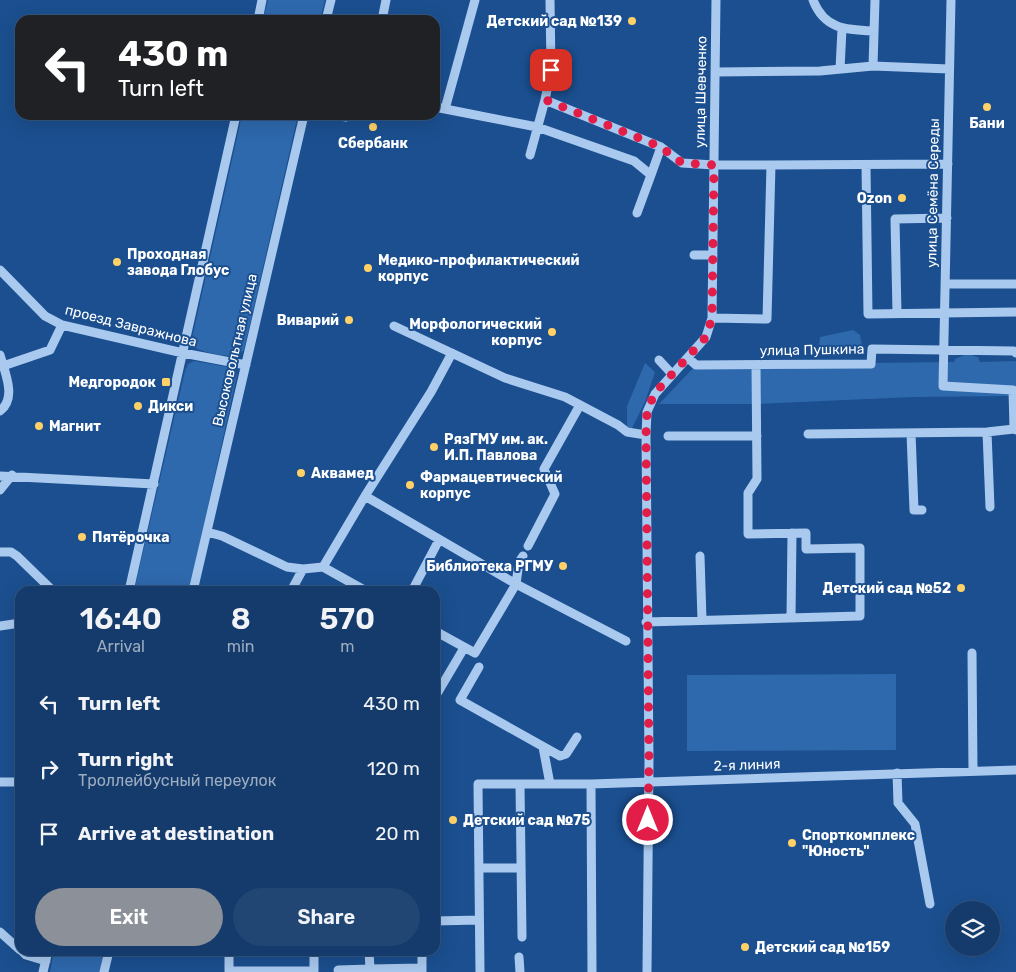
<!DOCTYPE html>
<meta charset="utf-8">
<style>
body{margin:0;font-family:Rubik,sans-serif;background:#214673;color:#f1f3f6;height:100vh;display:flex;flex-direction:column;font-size:19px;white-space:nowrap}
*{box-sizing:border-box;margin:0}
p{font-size:16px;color:#9dadc1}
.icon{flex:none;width:28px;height:28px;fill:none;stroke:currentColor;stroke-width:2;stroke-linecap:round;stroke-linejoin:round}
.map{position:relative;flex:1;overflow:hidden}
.panel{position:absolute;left:15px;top:586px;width:425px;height:370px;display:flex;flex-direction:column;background:#143b6b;border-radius:15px;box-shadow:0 5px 20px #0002,0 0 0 1px #33557e}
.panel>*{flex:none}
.hud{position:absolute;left:15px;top:15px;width:425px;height:105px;border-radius:15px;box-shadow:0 5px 20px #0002,0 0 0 1px #33557e;background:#202124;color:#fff;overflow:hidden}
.tools{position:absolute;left:945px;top:901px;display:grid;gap:10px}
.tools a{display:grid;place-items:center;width:55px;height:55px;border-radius:50%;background:#143b6b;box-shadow:0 5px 20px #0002,0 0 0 1px #33557e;font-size:25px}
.pin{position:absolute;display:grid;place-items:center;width:42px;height:42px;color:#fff;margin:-21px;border-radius:10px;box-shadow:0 2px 8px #0006}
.me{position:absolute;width:55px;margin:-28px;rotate:0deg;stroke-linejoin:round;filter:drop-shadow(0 0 4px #0008)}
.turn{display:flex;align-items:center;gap:18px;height:105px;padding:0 20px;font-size:22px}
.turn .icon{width:65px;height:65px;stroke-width:2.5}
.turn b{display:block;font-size:35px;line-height:42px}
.eta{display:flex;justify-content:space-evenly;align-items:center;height:85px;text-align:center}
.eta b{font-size:30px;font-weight:600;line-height:35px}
.cta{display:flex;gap:10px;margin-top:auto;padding:10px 20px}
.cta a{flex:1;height:58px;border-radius:30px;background:#8c9099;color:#fff;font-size:20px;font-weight:600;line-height:58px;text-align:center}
.cta a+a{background:#214673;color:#f1f3f6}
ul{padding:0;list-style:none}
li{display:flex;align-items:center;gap:15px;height:65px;padding:0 20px}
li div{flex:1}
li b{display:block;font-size:19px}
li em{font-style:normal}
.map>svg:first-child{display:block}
.green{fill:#2e69ad}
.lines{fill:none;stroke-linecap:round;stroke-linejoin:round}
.minor{stroke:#a9c9ee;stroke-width:9}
.route{stroke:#e11d48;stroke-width:9;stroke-dasharray:0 16.2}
.poi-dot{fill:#ffd166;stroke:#1b4f8f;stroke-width:2}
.labels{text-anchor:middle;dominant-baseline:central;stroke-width:4;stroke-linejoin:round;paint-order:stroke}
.poi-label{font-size:14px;font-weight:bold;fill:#fff;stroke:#1b4f8f;text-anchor:start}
.street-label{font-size:14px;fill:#fff;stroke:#1b4f8f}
</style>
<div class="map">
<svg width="1016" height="972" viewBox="0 0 1016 972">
<rect width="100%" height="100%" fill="#1b4f8f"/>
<!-- green -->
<path class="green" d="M 268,0 L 325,0 L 320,20 L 263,20 Z
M 242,115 L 298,115 L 244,350 C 241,353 238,356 233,356 C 223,356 200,352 192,346 L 192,338 Z
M 853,330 L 860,335 L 862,345 L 853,354 L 829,353 L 819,346 L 820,337 Z
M 967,354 L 978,357 L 980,362 L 1016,361 L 1016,396 L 913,397 L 756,404 L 659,404 L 696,365 L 954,362 L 955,359 Z
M 194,361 L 228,367 L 235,370 L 237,375 L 189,591 L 134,591 L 185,371 L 188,364 Z
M 645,363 L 655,372 L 645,402 L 630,432 L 627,432 L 627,406 Z
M 896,674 L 896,750 L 687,751 L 687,675 Z
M 54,951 L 104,951 L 100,972 L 50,972 Z"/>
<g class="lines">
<!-- minor -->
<path class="minor" d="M 813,0 C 824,29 846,30 873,31
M 951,0 L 943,386 L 1013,390 L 1014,429 L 1016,430
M 258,20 L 262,0
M 326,20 L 331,0
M 382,20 L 386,0
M 873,66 L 875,0
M 840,69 L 842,29
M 715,72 L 820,71 L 873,66 L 949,69
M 545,100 L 661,147 L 682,163 L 714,165 L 771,165 L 767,319 L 712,318
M 435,107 L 445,109 L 475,0
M 445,109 L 537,127 L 634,161 L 651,175 L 661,147
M 334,115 L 346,117 L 349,115
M 530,155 L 545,100 L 551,70 L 550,0
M 771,165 L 948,164
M 866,165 L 868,314 L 1016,312
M 637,213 L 651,175
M 694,255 L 713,255
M 0,270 L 45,316 L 62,325 L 183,353 L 246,365
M 945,284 L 1016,284
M 897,313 L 895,219 L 947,218
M 394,326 L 505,378 L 565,397 L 618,425 L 627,432 L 646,435
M 0,355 C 5,373 17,398 0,411
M 688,358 L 696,365 L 871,364 L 872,349 L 1014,351 L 1016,353
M 659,360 L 672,374
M 3,366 L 50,350 L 62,325
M 987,432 L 990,507
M 911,433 L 914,510 L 922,510
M 808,434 L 987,432 L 1014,429
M 668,436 L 757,436
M 0,476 L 154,484
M 0,490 L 12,475
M 207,532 L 222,536 L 287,567 L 303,569 L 323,567 L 366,591
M 528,546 L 555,494 L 544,469 L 580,405
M 0,552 L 11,552 L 17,556 L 53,591
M 523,556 L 519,562 L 516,584 L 626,641
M 700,556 L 702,620
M 323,567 L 365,496
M 129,591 L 236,115
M 193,591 L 304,115
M 291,591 L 303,569
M 412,591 L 439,540
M 791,618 L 792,533
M 646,622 L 860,616 L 860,548 L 806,549 L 806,533 L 748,534 L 748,493 L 757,479 L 756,365
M 0,626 L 20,623
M 435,631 L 475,653 L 516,584 L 365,496 L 431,392 L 452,353
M 972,653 L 973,770
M 479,667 L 460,700 L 560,756 L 566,754 L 577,737
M 438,692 L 464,648
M 543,747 L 550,784
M 897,773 L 898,803 L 915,824 L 930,904
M 0,782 L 20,782
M 520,784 L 522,937
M 591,784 L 592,972
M 479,868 L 521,868
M 435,921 L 479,920
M 0,932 L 20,950
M 22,951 L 26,955 L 46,961
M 229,951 L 229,971 L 314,971 L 314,951
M 519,957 L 520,972
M 422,968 L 422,951
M 370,969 L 422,968 L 422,972
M 338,970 L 370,969 L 369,951
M 43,972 L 48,951
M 104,972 L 109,951
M 480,972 L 478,784 L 591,784 L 1016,770
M 647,972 L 649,761 L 646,435 L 647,412 L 655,394 L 706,337 L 712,318 L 716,0"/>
</g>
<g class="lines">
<!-- route -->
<path class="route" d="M 551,70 L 546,100 L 661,147 L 682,163 L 714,165 L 712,318 L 706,337 L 654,394 L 647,412 L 646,435 L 649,761 L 648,820"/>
</g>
<!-- markers -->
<g class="poi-dot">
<circle cx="632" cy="21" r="5"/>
<circle cx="987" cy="107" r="5"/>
<circle cx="373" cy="127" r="5"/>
<circle cx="902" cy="198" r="5"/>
<circle cx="117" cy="262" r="5"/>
<circle cx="368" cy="268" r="5"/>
<circle cx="349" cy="320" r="5"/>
<circle cx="552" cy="332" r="5"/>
<rect x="161" y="377" width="10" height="10" rx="2.5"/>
<circle cx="138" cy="406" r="5"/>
<circle cx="39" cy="426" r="5"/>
<circle cx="434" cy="447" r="5"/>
<circle cx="301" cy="473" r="5"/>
<circle cx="410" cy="485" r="5"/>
<circle cx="82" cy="537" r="5"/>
<circle cx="563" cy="566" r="5"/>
<circle cx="961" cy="588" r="5"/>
<circle cx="453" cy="820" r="5"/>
<circle cx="792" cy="843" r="5"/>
<circle cx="745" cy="947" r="5"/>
</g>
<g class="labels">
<!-- poi labels -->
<g class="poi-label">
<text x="622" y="21" text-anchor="end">Детский сад №139</text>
<text x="987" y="123" text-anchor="middle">Бани</text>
<text x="373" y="143" text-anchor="middle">Сбербанк</text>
<text x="892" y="198" text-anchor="end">Ozon</text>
<text x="127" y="254">Проходная<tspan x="127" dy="16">завода Глобус</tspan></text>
<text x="378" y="260">Медико-профилактический<tspan x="378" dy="16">корпус</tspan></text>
<text x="339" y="320" text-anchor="end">Виварий</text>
<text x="542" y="324" text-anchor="end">Морфологический<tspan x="542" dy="16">корпус</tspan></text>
<text x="156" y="382" text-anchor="end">Медгородок</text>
<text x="148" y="406">Дикси</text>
<text x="49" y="426">Магнит</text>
<text x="444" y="439">РязГМУ им. ак.<tspan x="444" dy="16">И.П. Павлова</tspan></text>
<text x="311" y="473">Аквамед</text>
<text x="420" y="477">Фармацевтический<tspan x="420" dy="16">корпус</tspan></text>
<text x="92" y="537">Пятёрочка</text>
<text x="553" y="566" text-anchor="end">Библиотека РГМУ</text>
<text x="951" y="588" text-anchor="end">Детский сад №52</text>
<text x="463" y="820">Детский сад №75</text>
<text x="802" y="835">Спорткомплекс<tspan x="802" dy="16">"Юность"</tspan></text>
<text x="755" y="947">Детский сад №159</text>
</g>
<!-- street labels -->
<g class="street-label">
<text transform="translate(701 92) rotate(-89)">улица Шевченко</text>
<text transform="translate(933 193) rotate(-89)">улица Семёна Середы</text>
<text transform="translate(131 326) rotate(14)">проезд Завражнова</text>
<text transform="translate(235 350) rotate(-77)">Высоковольтная улица</text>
<text transform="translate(812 350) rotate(-1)">улица Пушкина</text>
<text transform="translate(747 765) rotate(-2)">2-я линия</text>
</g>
</g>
</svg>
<div class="tools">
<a><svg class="icon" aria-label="layers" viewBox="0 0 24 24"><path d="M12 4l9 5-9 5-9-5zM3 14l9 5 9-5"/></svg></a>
</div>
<div class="pin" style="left:551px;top:70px;background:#d93025"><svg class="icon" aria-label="arrive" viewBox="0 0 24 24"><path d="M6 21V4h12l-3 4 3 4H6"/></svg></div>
<svg class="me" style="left:648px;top:820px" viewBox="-20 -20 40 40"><circle r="17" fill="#e11d48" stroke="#fff" stroke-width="3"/><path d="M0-11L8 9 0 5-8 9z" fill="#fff"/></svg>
<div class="hud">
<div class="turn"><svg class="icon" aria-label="left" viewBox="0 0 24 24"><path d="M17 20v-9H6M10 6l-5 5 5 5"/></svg><div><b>430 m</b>Turn left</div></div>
</div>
<section class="panel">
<div class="eta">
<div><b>16:40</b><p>Arrival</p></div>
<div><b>8</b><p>min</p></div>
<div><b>570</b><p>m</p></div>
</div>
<ul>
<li><svg class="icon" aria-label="left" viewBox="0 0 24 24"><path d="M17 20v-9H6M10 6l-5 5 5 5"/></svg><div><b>Turn left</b></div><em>430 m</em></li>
<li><svg class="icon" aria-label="right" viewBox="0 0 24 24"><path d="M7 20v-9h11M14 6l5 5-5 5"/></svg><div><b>Turn right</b><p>Троллейбусный переулок</p></div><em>120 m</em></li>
<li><svg class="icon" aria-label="arrive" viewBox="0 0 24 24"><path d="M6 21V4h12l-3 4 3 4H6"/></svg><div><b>Arrive at destination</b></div><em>20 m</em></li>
</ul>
<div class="cta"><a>Exit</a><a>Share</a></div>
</section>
</div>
